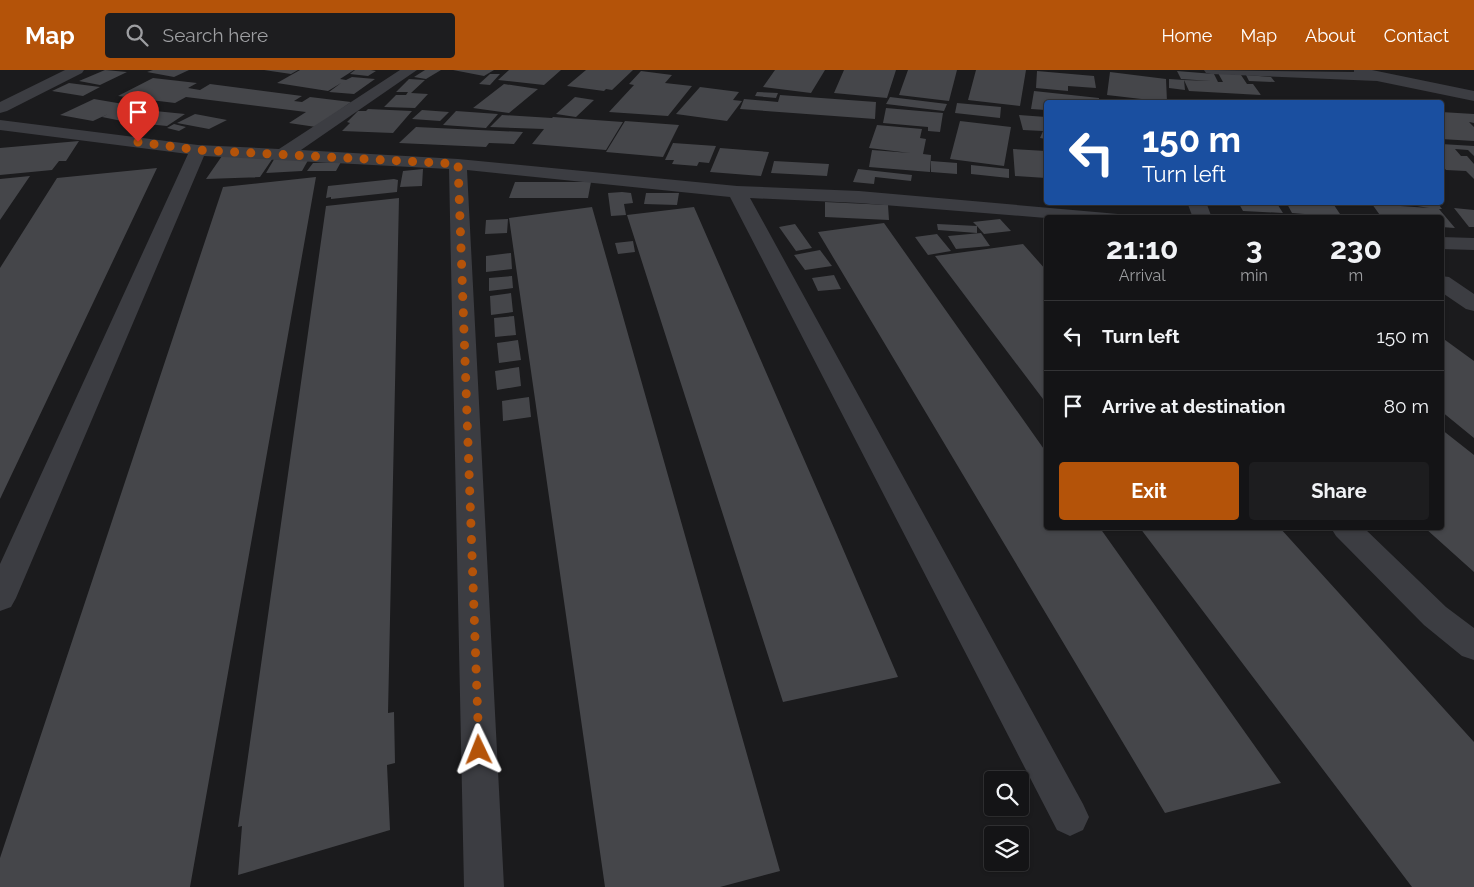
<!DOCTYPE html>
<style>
body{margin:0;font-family:Raleway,sans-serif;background:#1d1d1f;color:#f1f3f6;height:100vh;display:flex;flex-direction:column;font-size:19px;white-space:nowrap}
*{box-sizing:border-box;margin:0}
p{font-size:16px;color:#9d9ea1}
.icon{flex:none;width:28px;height:28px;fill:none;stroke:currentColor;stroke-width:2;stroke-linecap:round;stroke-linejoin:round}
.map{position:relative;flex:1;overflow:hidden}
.sheet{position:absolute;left:1044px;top:145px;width:400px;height:315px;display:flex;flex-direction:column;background:#141416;border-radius:5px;box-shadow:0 1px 4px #0004,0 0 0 1px #333335}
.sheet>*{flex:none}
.banner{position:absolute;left:1044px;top:30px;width:400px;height:105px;border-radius:5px;box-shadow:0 1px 4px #0004,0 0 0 1px #333335;background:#1a4fa0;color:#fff;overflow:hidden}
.fabs{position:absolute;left:984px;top:701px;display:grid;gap:10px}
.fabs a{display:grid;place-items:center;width:45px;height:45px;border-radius:5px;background:#141416;box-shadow:0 1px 4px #0004,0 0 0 1px #333335;font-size:25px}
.pin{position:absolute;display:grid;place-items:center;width:42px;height:42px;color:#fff;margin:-51px -21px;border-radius:50% 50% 50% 0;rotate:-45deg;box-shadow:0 0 5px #0007}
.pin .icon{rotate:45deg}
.me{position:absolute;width:55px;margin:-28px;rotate:358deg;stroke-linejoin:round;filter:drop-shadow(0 0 4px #0008)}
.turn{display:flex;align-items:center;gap:18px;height:105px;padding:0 15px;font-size:22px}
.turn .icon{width:65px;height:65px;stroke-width:2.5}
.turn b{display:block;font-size:35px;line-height:42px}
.eta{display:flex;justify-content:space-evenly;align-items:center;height:85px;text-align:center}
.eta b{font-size:30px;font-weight:700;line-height:35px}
.button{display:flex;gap:10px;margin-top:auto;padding:10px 15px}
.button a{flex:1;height:58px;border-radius:5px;background:#b45309;color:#fff;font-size:20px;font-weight:700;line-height:58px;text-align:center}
.button a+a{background:#1d1d1f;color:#f1f3f6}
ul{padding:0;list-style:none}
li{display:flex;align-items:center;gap:15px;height:70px;padding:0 15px;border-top:1px solid #333335}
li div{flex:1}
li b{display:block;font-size:19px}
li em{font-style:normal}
header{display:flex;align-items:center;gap:30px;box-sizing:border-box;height:70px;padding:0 25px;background:#b45309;color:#fff}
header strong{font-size:24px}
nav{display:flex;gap:28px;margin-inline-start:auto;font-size:18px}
.search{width:350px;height:45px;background:#1d1d1f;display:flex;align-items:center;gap:12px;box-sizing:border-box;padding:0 18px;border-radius:5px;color:#9d9ea1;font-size:19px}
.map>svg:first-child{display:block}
.building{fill:#45464a}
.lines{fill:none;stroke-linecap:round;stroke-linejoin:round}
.minor{fill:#3c3d42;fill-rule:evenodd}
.route{stroke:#b45309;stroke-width:9;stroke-dasharray:0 16.2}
</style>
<header>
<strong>Map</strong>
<div class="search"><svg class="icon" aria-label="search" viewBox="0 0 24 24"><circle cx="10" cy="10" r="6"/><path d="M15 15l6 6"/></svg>Search here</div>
<nav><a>Home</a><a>Map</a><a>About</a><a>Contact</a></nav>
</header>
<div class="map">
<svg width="1474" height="817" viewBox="0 0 1474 817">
<rect width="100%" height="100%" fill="#1b1b1d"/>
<!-- building -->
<path class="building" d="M 105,0 L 127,2 L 100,15 L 79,11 Z
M 153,0 L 189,0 L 174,7 L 147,2 Z
M 264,0 L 298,0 L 291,4 Z
M 300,0 L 354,0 L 340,9 L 346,10 L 352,7 L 375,9 L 354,24 L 329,22 L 341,13 L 328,21 L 277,13 Z
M 355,0 L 371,0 L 376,1 L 368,6 L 350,4 Z
M 425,0 L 441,0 L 426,9 L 414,7 Z
M 453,0 L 494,0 L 484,6 Z
M 509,0 L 561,0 L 544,15 L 498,10 Z
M 586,0 L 633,0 L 612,20 L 606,19 L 604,21 L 567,16 Z
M 775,0 L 825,0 L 811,23 L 763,17 Z
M 844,0 L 896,0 L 887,28 L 834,23 Z
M 908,0 L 957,0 L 949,31 L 899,25 Z
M 976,0 L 1026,0 L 1020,36 L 968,30 Z
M 641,1 L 672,5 L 665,13 L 692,16 L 668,46 L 609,42 L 634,15 L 629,14 Z
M 1037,1 L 1094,6 L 1096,18 L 1068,16 L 1068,21 L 1036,18 Z
M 1177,1 L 1214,4 L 1218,12 L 1223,12 L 1218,3 L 1241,5 L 1247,14 L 1253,14 L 1261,25 L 1189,21 L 1184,10 L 1211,11 L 1181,9 Z
M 1110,2 L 1166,9 L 1167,32 L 1107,25 Z
M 490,4 L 500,4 L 490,15 L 479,14 Z
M 1246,5 L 1271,7 L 1275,12 L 1249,11 Z
M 153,8 L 197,13 L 188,18 L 200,20 L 210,14 L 302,26 L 294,31 L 302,32 L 310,27 L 351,32 L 316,57 L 289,53 L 306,42 L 186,27 L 175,33 L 118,26 Z
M 409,9 L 425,10 L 411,23 L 428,24 L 415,38 L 384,37 L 396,25 L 406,25 L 408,22 L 396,22 Z
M 1169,9 L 1184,10 L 1185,20 L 1169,18 Z
M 69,13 L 100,17 L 83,26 L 52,21 Z
M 504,14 L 538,19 L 509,43 L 473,38 Z
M 700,17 L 739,22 L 733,30 L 742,31 L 727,51 L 676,44 Z
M 1034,21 L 1099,28 L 1099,32 L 1046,32 L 1046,40 L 1031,39 Z
M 757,22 L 778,23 L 776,28 L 755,26 Z
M 780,25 L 876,32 L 875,49 L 740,39 L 744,29 L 778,32 Z
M 575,27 L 594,30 L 576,47 L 556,44 Z
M 890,27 L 947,34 L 944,41 L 886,34 Z
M 94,29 L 158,40 L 155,41 L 185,44 L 167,56 L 137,53 L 154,42 L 132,53 L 102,47 L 108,44 L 93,51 L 60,45 Z
M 957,33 L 1001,37 L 1000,48 L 955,43 Z
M 886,38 L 943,43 L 940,62 L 928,61 L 928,57 L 883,53 Z
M 368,39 L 412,41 L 393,63 L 342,61 L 350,53 L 347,52 L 358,41 L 366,41 Z
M 422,40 L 449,42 L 440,51 L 412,49 Z
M 456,41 L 498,44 L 486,58 L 443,55 Z
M 1441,42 L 1474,44 L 1474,53 L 1469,52 L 1474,57 L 1474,71 L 1441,69 Z
M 195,44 L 227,50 L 209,59 L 177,53 Z
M 502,45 L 552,48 L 553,47 L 623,52 L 606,80 L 532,74 L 544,59 L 490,57 Z
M 1019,45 L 1046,47 L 1046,69 L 1040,68 L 1043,61 L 1023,60 Z
M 625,51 L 679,55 L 663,87 L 606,82 Z
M 960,51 L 1011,57 L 1004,96 L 950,89 Z
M 174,54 L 186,57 L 179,61 L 167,58 Z
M 877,55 L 922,59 L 920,68 L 926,69 L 923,84 L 931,85 L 930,102 L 869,97 L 872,80 L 910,83 L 869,78 Z
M 416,57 L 523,62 L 514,74 L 489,73 L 486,77 L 399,73 Z
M 79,71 L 66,91 L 59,91 L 52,100 L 0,105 L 0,78 Z
M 673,73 L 716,76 L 709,93 L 699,92 L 697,96 L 672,94 L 674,90 L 665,90 Z
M 1441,74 L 1474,76 L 1474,86 L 1468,80 L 1455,79 L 1461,86 L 1467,86 L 1474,94 L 1474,109 L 1466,101 L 1446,100 L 1441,94 Z
M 720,78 L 769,82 L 761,106 L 710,102 Z
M 1013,79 L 1046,81 L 1046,108 L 1015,106 Z
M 275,85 L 260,107 L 206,109 L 222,86 Z
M 311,85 L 302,101 L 266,103 L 276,86 Z
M 774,91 L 829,94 L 827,106 L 771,103 Z
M 931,91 L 957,93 L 957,104 L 931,102 Z
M 341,92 L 336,101 L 307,101 L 313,93 Z
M 971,95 L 1009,99 L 1009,108 L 971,104 Z
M 157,98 L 0,429 L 0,198 L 57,108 Z
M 423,99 L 422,116 L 400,117 L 403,101 Z
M 858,99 L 912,105 L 911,111 L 875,107 L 874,114 L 853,112 Z
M 30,106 L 0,150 L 0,109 Z
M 316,107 L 190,817 L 0,817 L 0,788 L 223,117 Z
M 394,109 L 398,110 L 397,122 L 331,129 L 331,127 L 326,128 L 328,116 Z
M 515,112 L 591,112 L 588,128 L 509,128 Z
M 622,122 L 631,123 L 633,133 L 624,134 L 626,145 L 611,146 L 608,123 Z
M 646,123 L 679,123 L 677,135 L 644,134 Z
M 399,128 L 388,643 L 394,642 L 395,693 L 387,695 L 390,760 L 238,805 L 242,756 L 238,757 L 326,136 Z
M 825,132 L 888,135 L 889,150 L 825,147 Z
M 1215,132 L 1235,132 L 1238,136 L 1217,135 Z
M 1238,132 L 1276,132 L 1283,143 L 1243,141 Z
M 1286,132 L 1332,132 L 1342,147 L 1292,143 Z
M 1393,132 L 1437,132 L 1442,139 L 1439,139 L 1455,158 L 1441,157 L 1441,148 L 1382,148 L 1372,134 L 1429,138 Z
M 592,137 L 780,801 L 720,817 L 605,817 L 509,148 Z
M 694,137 L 834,458 L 898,607 L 783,632 L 627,145 Z
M 1454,138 L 1474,140 L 1474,157 L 1469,157 Z
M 508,149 L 507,163 L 485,164 L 486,150 Z
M 1000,149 L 1011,161 L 984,164 L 977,156 L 977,163 L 938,160 L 937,154 L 977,156 L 973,152 Z
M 884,153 L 1046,382 L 1046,458 L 1100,458 L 1281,713 L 1165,743 L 818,162 Z
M 795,154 L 812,178 L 796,181 L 779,157 Z
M 981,163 L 990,176 L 956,179 L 948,166 Z
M 937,164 L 951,181 L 928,185 L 915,167 Z
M 633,171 L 635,182 L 618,184 L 615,173 Z
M 1023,174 L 1046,200 L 1046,333 L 935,186 Z
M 820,180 L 832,196 L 805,200 L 794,185 Z
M 511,183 L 512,199 L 486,202 L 486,186 Z
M 834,205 L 841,219 L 818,221 L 812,208 Z
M 512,206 L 513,218 L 489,221 L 489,208 Z
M 511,223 L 513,242 L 491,245 L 490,226 Z
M 514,246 L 516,265 L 495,267 L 494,248 Z
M 1441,267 L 1474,291 L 1474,368 L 1441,341 Z
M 518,270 L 521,290 L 499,293 L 497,273 Z
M 519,297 L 521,316 L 497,320 L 495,301 Z
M 529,327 L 531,347 L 503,351 L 502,331 Z
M 1441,359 L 1474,385 L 1474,502 L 1425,458 L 1441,458 Z
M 1140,458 L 1280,458 L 1474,672 L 1474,817 L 1412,817 Z"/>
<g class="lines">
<!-- minor -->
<path class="minor" d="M 65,0 L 84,0 L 82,3 L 7,41 L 0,43 L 0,32 Z
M 400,0 L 417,0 L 301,80 L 458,89 L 737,116 L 859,121 L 1118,144 L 1120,148 L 1046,148 L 859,133 L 750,128 L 1083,734 L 1089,747 L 1083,760 L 1070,766 L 1057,760 L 730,127 L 467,100 L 504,817 L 464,817 L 449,99 L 204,86 L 16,528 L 11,537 L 0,541 L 0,494 L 188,84 L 0,60 L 0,50 L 198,75 L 279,79 Z
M 1204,0 L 1354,2 L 1354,0 L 1372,0 L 1474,21 L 1474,31 L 1377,11 L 1211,4 L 1206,3 Z
M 1187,132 L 1206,132 L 1212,148 L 1193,148 Z
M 1441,167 L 1474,168 L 1474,180 L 1441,179 Z
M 1441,206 L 1449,207 L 1474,224 L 1474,241 L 1466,239 L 1441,222 Z
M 1331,458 L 1364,458 L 1446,537 L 1474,558 L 1474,590 L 1462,586 L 1424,555 L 1336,466 Z"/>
</g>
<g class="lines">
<!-- route -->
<path class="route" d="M 138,72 L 198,80 L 458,94 L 479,680"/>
</g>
</svg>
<div class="fabs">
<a><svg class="icon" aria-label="search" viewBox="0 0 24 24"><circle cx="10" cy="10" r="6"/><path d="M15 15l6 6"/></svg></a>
<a><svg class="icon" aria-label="layers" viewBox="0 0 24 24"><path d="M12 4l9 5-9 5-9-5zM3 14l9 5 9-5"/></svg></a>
</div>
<div class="pin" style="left:138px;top:72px;background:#d93025"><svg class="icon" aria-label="arrive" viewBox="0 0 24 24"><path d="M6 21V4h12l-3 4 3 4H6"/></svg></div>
<svg class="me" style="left:479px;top:680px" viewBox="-20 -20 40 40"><path d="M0-17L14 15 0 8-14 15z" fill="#b45309" stroke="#fff" stroke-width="4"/></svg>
<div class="banner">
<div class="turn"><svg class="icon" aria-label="left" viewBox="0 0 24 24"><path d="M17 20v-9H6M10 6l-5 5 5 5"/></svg><div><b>150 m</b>Turn left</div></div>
</div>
<section class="sheet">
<div class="eta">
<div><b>21:10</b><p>Arrival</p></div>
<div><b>3</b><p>min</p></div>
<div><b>230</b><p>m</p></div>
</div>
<ul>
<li><svg class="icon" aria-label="left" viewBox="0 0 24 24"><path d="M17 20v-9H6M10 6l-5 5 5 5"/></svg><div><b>Turn left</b></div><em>150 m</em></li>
<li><svg class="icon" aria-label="arrive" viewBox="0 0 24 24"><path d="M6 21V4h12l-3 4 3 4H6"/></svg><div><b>Arrive at destination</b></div><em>80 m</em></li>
</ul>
<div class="button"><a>Exit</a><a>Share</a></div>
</section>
</div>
